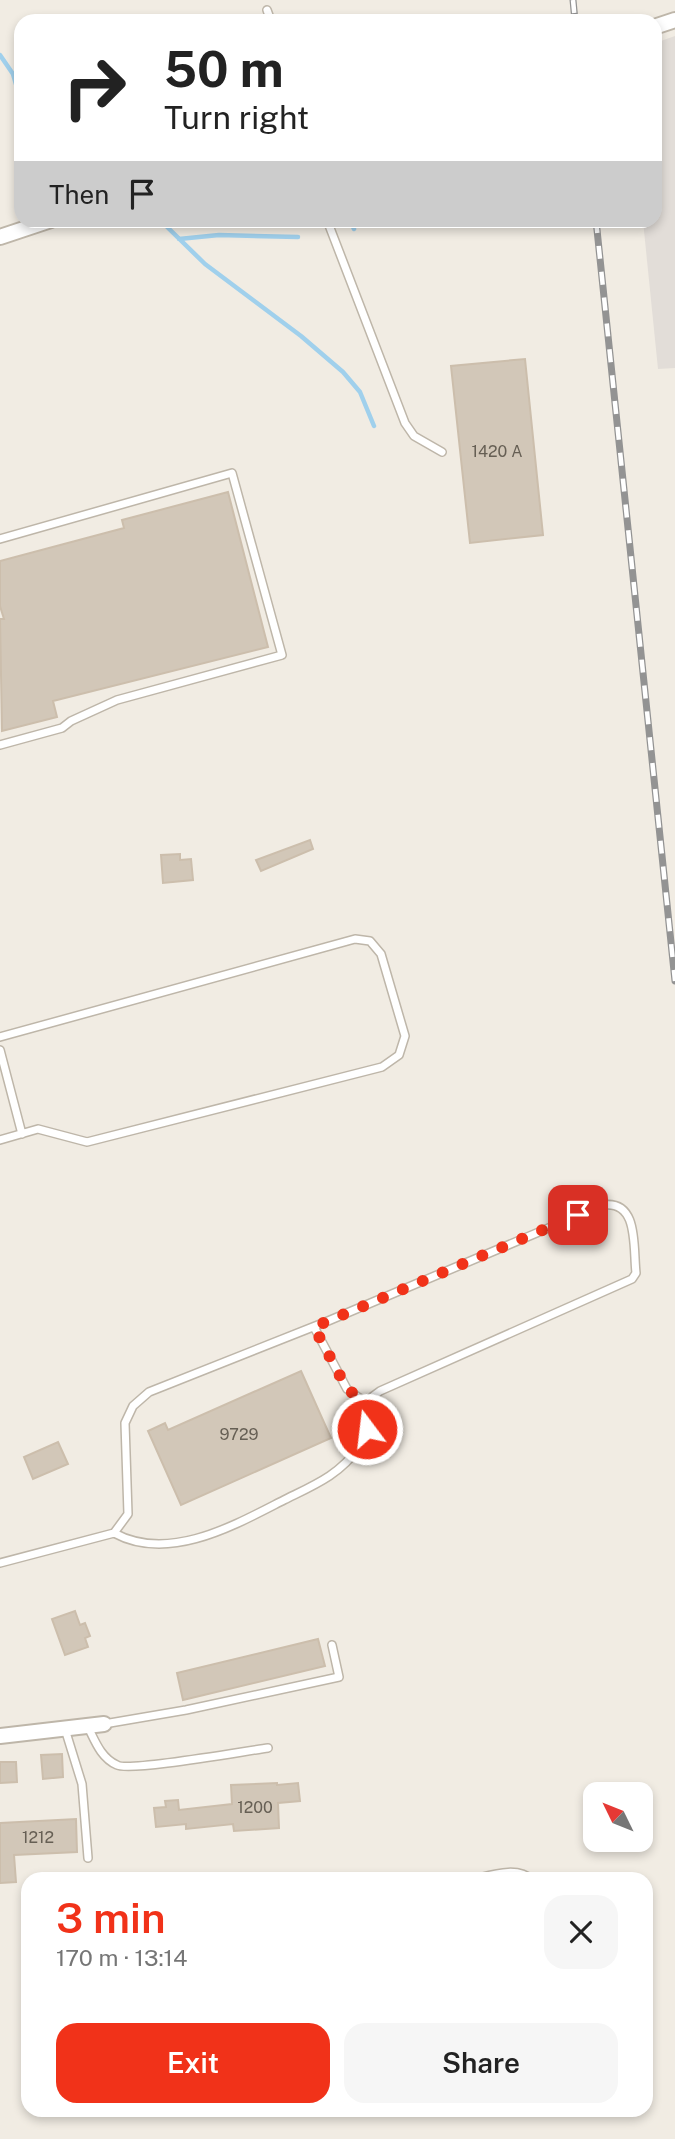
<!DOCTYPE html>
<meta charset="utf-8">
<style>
body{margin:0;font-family:"Public Sans",sans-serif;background:#f6f6f6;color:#222;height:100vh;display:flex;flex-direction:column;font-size:26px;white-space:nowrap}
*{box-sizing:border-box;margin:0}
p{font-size:23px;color:#767676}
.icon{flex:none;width:38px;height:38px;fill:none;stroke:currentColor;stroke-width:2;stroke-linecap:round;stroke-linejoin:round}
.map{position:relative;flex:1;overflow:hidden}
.panel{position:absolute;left:21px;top:1872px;width:632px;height:245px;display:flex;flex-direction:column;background:#fff;border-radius:21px;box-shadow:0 4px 10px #0003}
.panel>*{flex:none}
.guide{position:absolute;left:14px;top:14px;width:648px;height:214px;border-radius:21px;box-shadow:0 4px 10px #0003;background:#fff;color:#222;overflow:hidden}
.needle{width:46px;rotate:313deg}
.controls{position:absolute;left:583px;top:1782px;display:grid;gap:14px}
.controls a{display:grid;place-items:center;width:70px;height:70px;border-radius:14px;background:#fff;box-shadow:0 4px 10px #0003;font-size:35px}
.pin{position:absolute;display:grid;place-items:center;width:60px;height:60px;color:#fff;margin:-30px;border-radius:14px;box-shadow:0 4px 10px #0006}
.me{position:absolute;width:77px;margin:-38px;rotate:345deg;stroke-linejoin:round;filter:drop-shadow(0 0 5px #0008)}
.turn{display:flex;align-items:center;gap:24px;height:147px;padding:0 35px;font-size:32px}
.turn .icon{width:91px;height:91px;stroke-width:2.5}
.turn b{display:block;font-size:49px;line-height:60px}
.then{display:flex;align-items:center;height:66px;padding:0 35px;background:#0003;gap:14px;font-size:26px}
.round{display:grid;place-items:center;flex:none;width:74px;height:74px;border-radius:21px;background:#f6f6f6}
.head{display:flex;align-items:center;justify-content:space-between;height:119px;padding:0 35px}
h1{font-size:42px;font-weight:600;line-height:52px;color:#f13219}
.primary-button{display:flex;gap:14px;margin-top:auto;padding:14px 35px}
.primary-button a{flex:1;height:80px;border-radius:21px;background:#f13219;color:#fff;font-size:28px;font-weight:600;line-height:80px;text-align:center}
.primary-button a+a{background:#f6f6f6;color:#222}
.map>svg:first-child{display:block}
.industrial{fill:#e2ddd8}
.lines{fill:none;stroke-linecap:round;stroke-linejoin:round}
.stream{stroke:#a0d0ec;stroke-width:4.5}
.building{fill:#d2c7b8;stroke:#ccbeac;stroke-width:2}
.service-casing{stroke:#beb6a9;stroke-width:10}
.minor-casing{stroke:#beb6a9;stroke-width:18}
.service{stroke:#fff;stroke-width:7}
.minor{stroke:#fff;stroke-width:14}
.rail-casing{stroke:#939393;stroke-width:7}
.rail{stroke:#fff;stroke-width:4.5;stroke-dasharray:13;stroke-linecap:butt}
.route{stroke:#f13219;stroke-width:12;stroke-dasharray:0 21.6}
.labels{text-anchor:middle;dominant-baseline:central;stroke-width:5;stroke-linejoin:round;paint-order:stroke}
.number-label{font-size:16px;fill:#665f54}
</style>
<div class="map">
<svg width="675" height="2139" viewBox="0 0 675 2139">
<rect width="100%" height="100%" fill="#f1ece3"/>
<!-- industrial -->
<path class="industrial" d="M 675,36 L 675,368 L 658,369 L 643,221 L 654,220 L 655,43 Z"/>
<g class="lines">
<!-- stream -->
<path class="stream" d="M 0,55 L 13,74 L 21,101
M 160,220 L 205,264 L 301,336 L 343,372 L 360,392 L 374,426
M 350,220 L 354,229
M 179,239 L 219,235 L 298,237"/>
</g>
<!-- building -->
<path class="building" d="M 525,359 L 543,535 L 470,543 L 451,366 Z
M 228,492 L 268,647 L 53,701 L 57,717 L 2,731 L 0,619 L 4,619 L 0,606 L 0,561 L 124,528 L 122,520 Z
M 310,840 L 313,849 L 261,871 L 256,860 Z
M 180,854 L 180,860 L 191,859 L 193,880 L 163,883 L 161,855 Z
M 301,1371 L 331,1438 L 181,1505 L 148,1431 L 165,1423 L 168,1430 Z
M 58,1442 L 68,1464 L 33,1479 L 24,1457 Z
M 75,1611 L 80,1625 L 85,1623 L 90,1636 L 85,1638 L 88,1647 L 65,1655 L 52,1619 Z
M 318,1639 L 325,1666 L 183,1700 L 177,1673 Z
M 62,1754 L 63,1777 L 43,1779 L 41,1755 Z
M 0,1762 L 16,1762 L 17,1782 L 0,1783 Z
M 277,1783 L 277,1785 L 298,1783 L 300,1801 L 278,1803 L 279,1828 L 234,1831 L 233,1824 L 186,1829 L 186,1824 L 156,1827 L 154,1808 L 166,1807 L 165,1801 L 178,1800 L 179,1810 L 232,1804 L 231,1785 Z
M 76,1819 L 77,1852 L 14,1855 L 16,1882 L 0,1883 L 0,1823 Z"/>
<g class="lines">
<defs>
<path id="service" d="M 267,10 L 271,21
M 327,220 L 405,423 L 414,436 L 442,452
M 0,539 L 232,473 L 282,655 L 117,700 L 71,721 L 62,728 L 0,745
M 0,1037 L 355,939 L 370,941 L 381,954 L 405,1036 L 399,1055 L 382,1067 L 87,1142 L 38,1129 L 0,1140
M 0,1050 L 22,1134
M 114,1533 L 128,1514 L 125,1423 L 133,1406 L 149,1392 L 328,1321 L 603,1205 C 639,1200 633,1247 636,1273 L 632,1279 L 380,1391 L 365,1402
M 0,1563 L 114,1533 C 169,1563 235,1525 284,1500 C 312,1486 340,1475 358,1448 C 368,1434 366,1419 365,1402 L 347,1389 L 314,1327
M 104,1724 L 186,1710 L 339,1677 L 332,1645
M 88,1727 C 95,1741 101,1758 117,1765 C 129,1772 245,1751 268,1748
M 65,1729 L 82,1784 L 88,1858
M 470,1880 C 489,1876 517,1865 532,1880"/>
<path id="minor" d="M 654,27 L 675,20
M 0,237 L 51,220
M 0,1736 L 104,1724"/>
</defs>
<!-- service casing -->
<use href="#service" class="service-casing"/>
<!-- minor casing -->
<use href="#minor" class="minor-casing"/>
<!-- service -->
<use href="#service" class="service"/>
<!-- minor -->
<use href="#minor" class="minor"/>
<defs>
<path id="rail" d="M 573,0 L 575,21
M 596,220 L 675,981"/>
</defs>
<!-- rail casing -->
<use href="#rail" class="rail-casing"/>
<!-- rail -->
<use href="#rail" class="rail"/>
</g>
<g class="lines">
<!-- route -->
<path class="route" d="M 367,1429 L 365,1402 L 347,1389 L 314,1327 L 578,1215"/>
</g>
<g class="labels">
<!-- number labels -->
<g class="number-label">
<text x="497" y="451">1420 A</text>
<text x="239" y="1434">9729</text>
<text x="255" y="1807">1200</text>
<text x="38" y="1837">1212</text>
</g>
</g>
</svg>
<div class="controls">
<a><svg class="needle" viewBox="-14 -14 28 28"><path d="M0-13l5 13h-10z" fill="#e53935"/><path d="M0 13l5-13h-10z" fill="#767676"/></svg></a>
</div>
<div class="pin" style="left:578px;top:1215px;background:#d93025"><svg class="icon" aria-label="arrive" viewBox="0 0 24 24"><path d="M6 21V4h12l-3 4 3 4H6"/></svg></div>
<svg class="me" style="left:367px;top:1429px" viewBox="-20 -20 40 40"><circle r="17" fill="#f13219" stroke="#fff" stroke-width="3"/><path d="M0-11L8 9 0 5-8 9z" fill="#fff"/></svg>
<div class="guide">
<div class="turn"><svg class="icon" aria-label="right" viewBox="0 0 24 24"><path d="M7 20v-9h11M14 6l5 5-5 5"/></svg><div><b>50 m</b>Turn right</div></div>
<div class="then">Then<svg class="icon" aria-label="arrive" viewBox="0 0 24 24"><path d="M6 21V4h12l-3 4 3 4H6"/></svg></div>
</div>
<section class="panel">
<div class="head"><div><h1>3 min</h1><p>170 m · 13:14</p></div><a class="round"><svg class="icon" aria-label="close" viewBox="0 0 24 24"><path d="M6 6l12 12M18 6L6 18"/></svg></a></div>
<div class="primary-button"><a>Exit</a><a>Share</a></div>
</section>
</div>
